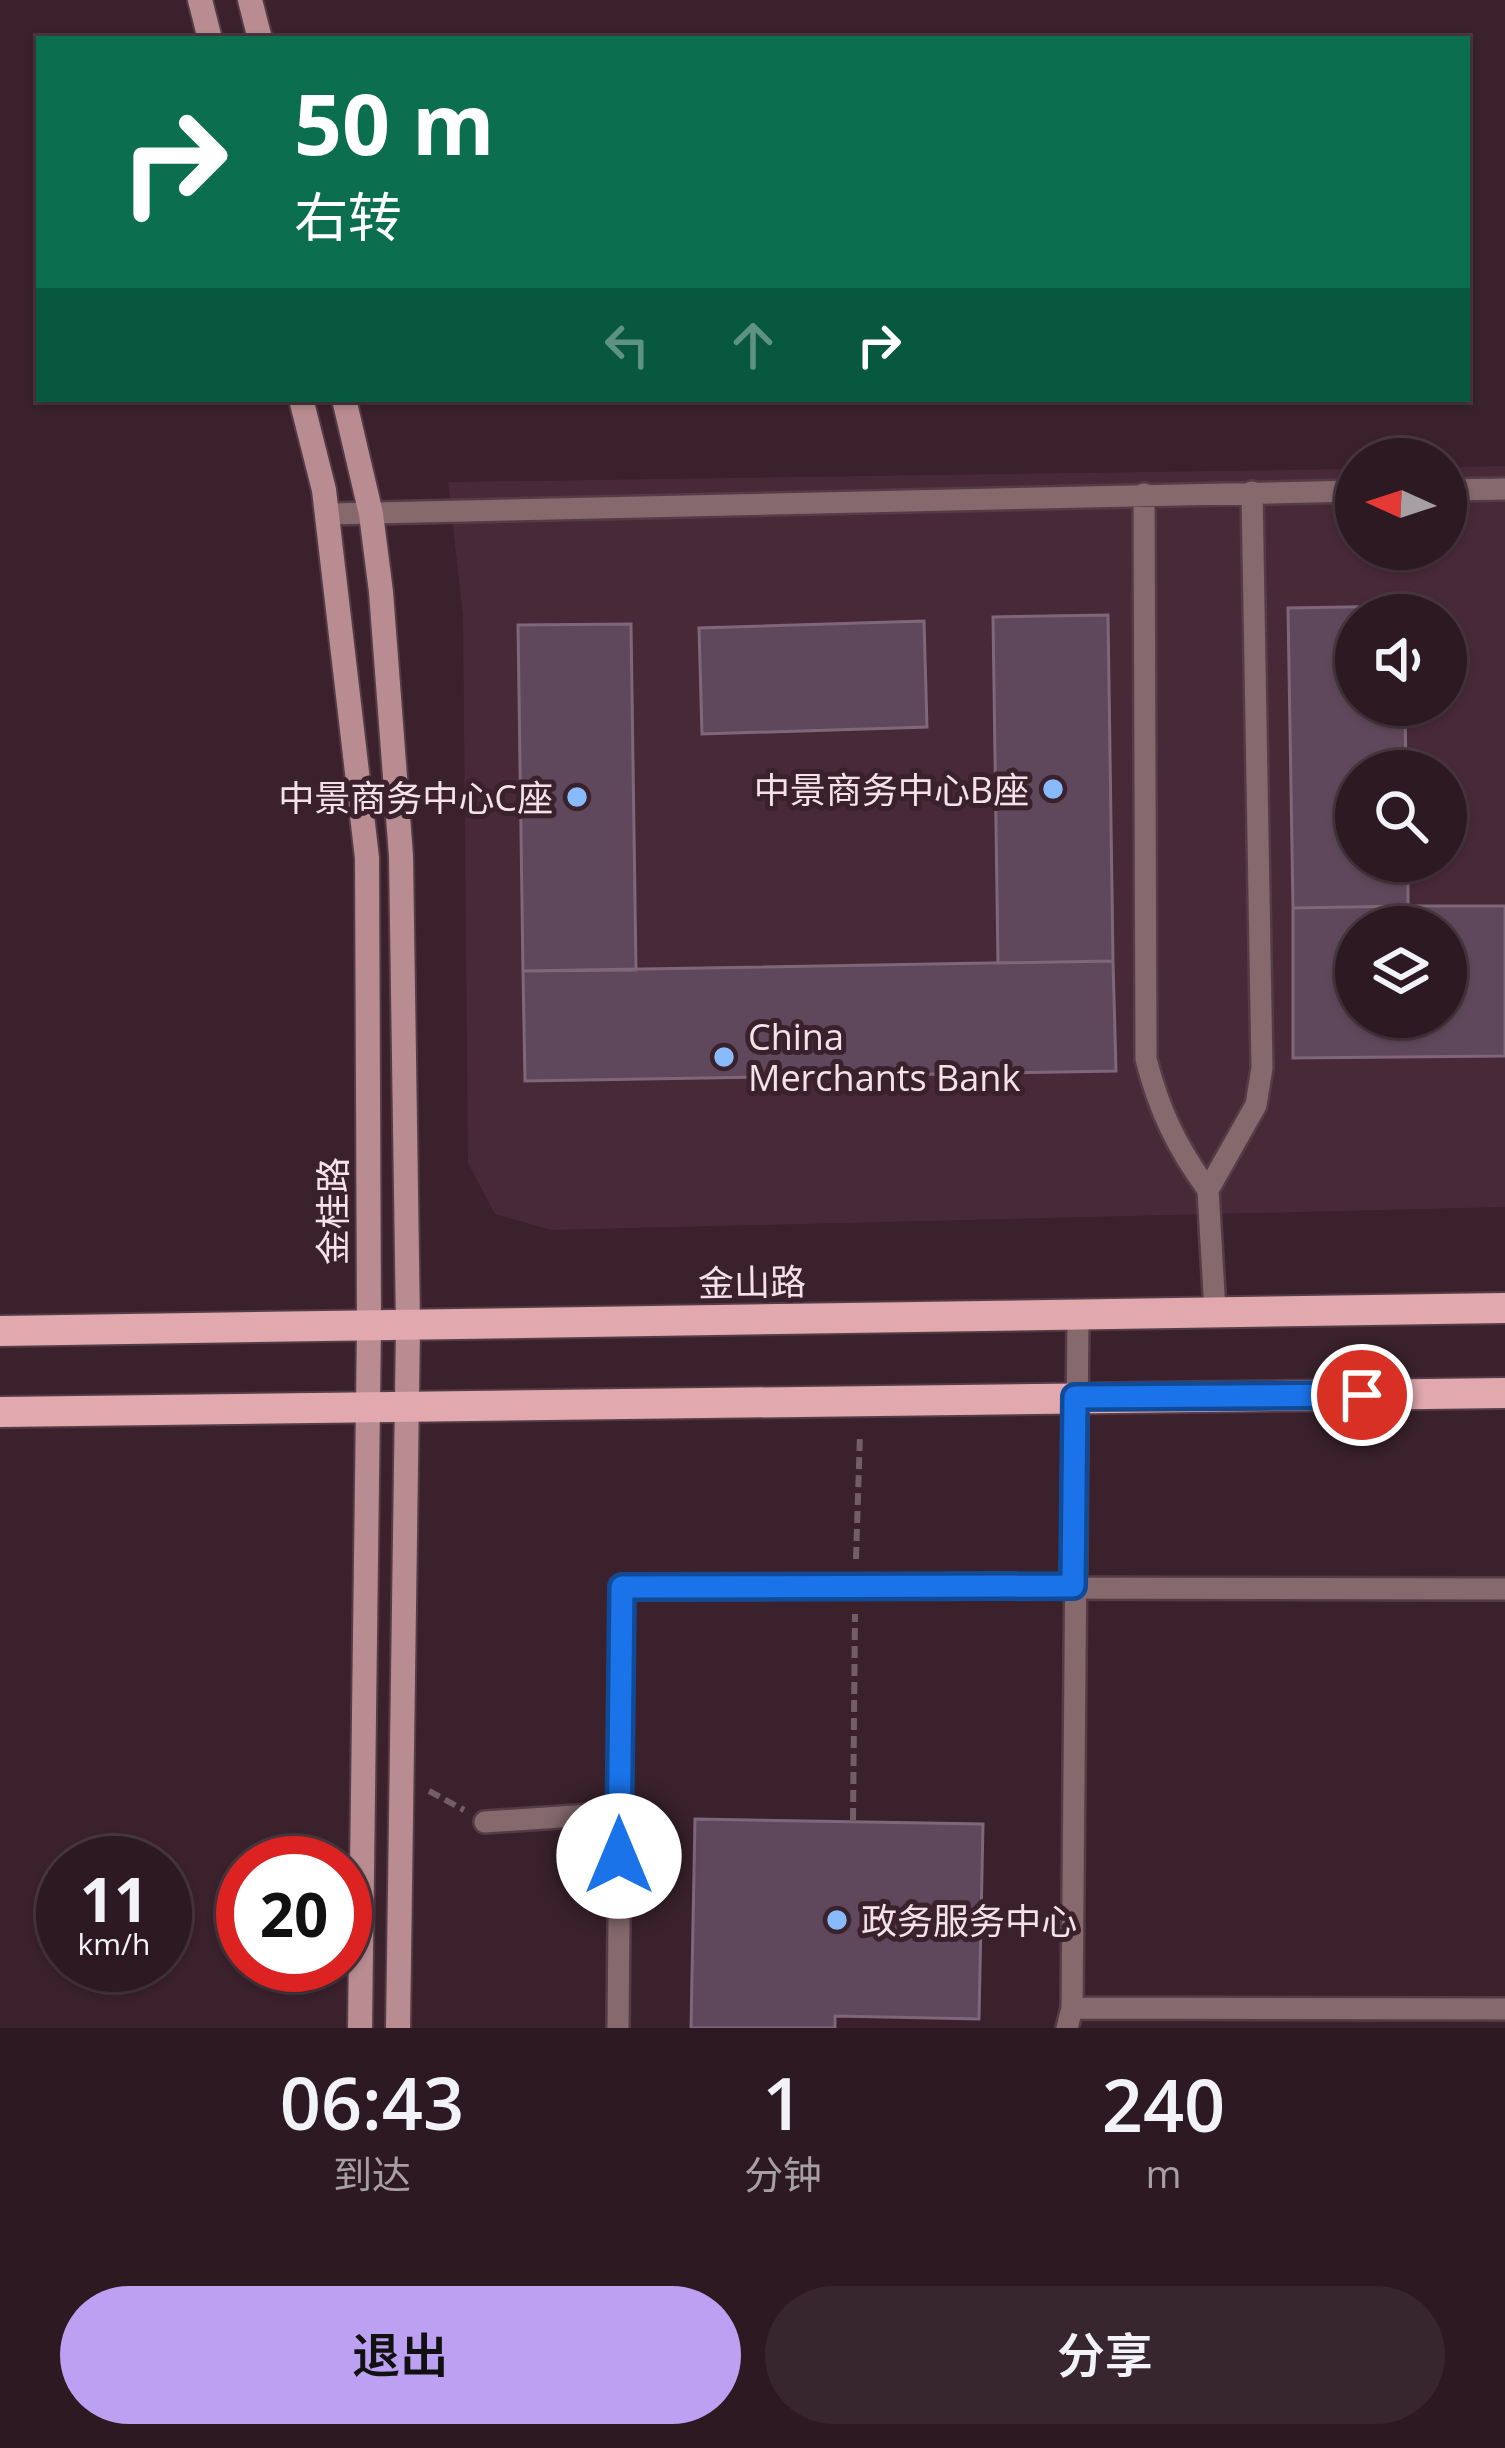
<!DOCTYPE html>
<html lang="zh">
<meta charset="utf-8">
<style>
body{margin:0;font-family:"Open Sans","Noto Sans SC",sans-serif;background:#38262e;color:#f1f3f6;height:100vh;display:flex;flex-direction:column;font-size:45px;white-space:nowrap}
*{box-sizing:border-box;margin:0}
p{font-size:39px;color:#a6a0a5}
.icon{flex:none;width:66px;height:66px;fill:none;stroke:currentColor;stroke-width:2;stroke-linecap:round;stroke-linejoin:round}
.map{position:relative;height:2028px;overflow:hidden}
.drawer{display:flex;flex-direction:column;background:#2c1921;flex:1}
.drawer>*{flex:none}
.guide{position:absolute;left:36px;top:36px;width:1434px;height:366px;border-radius:0px;box-shadow:0 3px 9px #0004,0 0 0 3px #48383f;background:#0b6e4f;color:#fff;overflow:hidden}
.needle{width:78px;rotate:273deg}
.tools{position:absolute;left:1335px;top:438px;display:grid;gap:24px}
.tools a{display:grid;place-items:center;width:132px;height:132px;border-radius:50%;background:#2c1921;box-shadow:0 3px 9px #0004,0 0 0 3px #48383f;font-size:60px}
.speed{position:absolute;left:36px;top:1836px;display:flex;gap:24px;font-size:60px;font-weight:700;text-align:center}
.speed>*{display:grid;place-content:center;width:156px;height:156px;border-radius:50%;background:#2c1921;box-shadow:0 3px 9px #0004,0 0 0 3px #48383f;line-height:1}
.speed small{font-size:30px;font-weight:400}
.speed .limit{border:18px solid #d22;background:#fff;color:#111}
.pin{position:absolute;display:grid;place-items:center;width:102px;height:102px;color:#fff;margin:-51px;border:6px solid #fff;border-radius:50%;box-shadow:0 3px 12px #0007}
.me{position:absolute;width:132px;margin:-66px;rotate:0deg;stroke-linejoin:round;filter:drop-shadow(0 0 9px #0008)}
.turn{display:flex;align-items:center;gap:42px;height:252px;padding:0 60px;font-size:54px}
.turn .icon{width:156px;height:156px;stroke-width:2.5}
.turn b{display:block;font-size:84px;line-height:102px}
.lanes{display:flex;align-items:center;height:114px;padding:0 60px;background:#0003;justify-content:center;gap:60px;direction:ltr}
.lanes .off{opacity:.35}
.eta{display:flex;justify-content:space-evenly;align-items:center;height:204px;text-align:center}
.eta b{font-size:72px;font-weight:600;line-height:84px}
.button{display:flex;gap:24px;margin-top:auto;padding:24px 60px}
.button a{flex:1;height:138px;border-radius:72px;background:#bca0f2;color:#111;font-size:48px;font-weight:600;line-height:138px;text-align:center}
.button a+a{background:#38262e;color:#f1f3f6}
.map>svg:first-child{display:block}
.built{fill:#482937;fill-rule:evenodd}
.building{fill:#5f485b;stroke:#7f677a;stroke-width:3;fill-rule:evenodd}
.lines{fill:none;stroke-linecap:round;stroke-linejoin:round}
.service-casing{stroke:#543c46;stroke-width:26}
.secondary-casing{stroke:#543c46;stroke-width:28}
.primary-casing{stroke:#543c46;stroke-width:34}
.path{stroke:#745d67;stroke-width:6;stroke-dasharray:12 6;stroke-linecap:butt}
.service{stroke:#85696c;stroke-width:21}
.secondary{stroke:#b98c91;stroke-width:24}
.primary{stroke:#e1a8ad;stroke-width:30}
.route-casing{stroke:#114b97;stroke-width:30}
.route{stroke:#1a73e8;stroke-width:21}
.poi-dot{fill:#88bafc;stroke:#3a212c;stroke-width:4.5}
.labels{text-anchor:middle;dominant-baseline:central;stroke-width:10;stroke-linejoin:round;paint-order:stroke}
.poi-label{font-size:36px;fill:#f4e2e9;stroke:#3a212c;text-anchor:end}
.street-label{font-size:36px;fill:#f4e2e9;stroke:#3a212c}
</style>
<div class="map">
<svg width="1505" height="2028" viewBox="0 0 1505 2028">
<rect width="100%" height="100%" fill="#3a212c"/>
<!-- built -->
<path class="built" d="M 1505,466 L 1505,1207 L 551,1230 L 495,1214 L 468,1163 L 463,617 L 448,482 L 1356,469 L 1356,549 L 1446,549 L 1446,467 ZM 1356,615 L 1446,615 L 1446,705 L 1356,705 ZM 1356,771 L 1446,771 L 1446,861 L 1356,861 ZM 1356,927 L 1446,927 L 1446,1017 L 1356,1017 Z"/>
<!-- building -->
<path class="building" d="M 1404,606 L 1404,615 L 1356,615 L 1356,705 L 1405,705 L 1406,771 L 1356,771 L 1356,861 L 1408,861 L 1408,906 L 1293,908 L 1288,608 Z
M 1108,615 L 1113,961 L 998,963 L 993,617 Z
M 924,621 L 927,727 L 702,734 L 699,628 Z
M 631,624 L 636,970 L 523,971 L 518,625 Z
M 1408,906 L 1505,906 L 1505,1056 L 1293,1058 L 1293,908 ZM 1356,927 L 1446,927 L 1446,1017 L 1356,1017 Z
M 1113,961 L 1116,1071 L 525,1081 L 523,971 Z
M 695,1819 L 983,1824 L 979,2019 L 835,2016 L 835,2028 L 691,2028 Z"/>
<g class="lines">
<defs>
<path id="service" d="M 1446,490 L 1505,489
M 1144,494 L 1146,1059 C 1159,1110 1177,1148 1208,1190
M 328,514 L 1356,491
M 1215,1311 L 1208,1190 L 1256,1105 L 1262,1068 L 1252,492
M 485,1822 L 620,1813
M 1072,2008 L 1078,1316
M 618,2028 L 622,1587 L 1505,1589
M 1067,2028 L 1072,2008 L 1505,2009"/>
<path id="secondary" d="M 200,0 L 210,39
M 250,0 L 260,39
M 301,399 L 324,490 L 367,858 L 369,1325 L 360,2028
M 344,399 L 371,514 L 381,592 L 401,856 L 408,1326 L 398,2028"/>
<path id="primary" d="M 0,1331 L 1505,1308
M 0,1412 L 1505,1393"/>
</defs>
<!-- service casing -->
<use href="#service" class="service-casing"/>
<!-- secondary casing -->
<use href="#secondary" class="secondary-casing"/>
<!-- primary casing -->
<use href="#primary" class="primary-casing"/>
<!-- path -->
<path class="path" d="M 856,1559 L 860,1434
M 429,1791 L 464,1810
M 853,1820 L 855,1614"/>
<!-- service -->
<use href="#service" class="service"/>
<!-- secondary -->
<use href="#secondary" class="secondary"/>
<!-- primary -->
<use href="#primary" class="primary"/>
</g>
<g class="lines">
<defs>
<path id="route" d="M 619,1856 L 622,1587 L 1073,1586 L 1075,1397 L 1362,1395"/>
</defs>
<!-- route casing -->
<use href="#route" class="route-casing"/>
<!-- route -->
<use href="#route" class="route"/>
</g>
<!-- markers -->
<g class="poi-dot">
<circle cx="1053" cy="789" r="12"/>
<circle cx="577" cy="797" r="12"/>
<circle cx="724" cy="1057" r="12"/>
<circle cx="837" cy="1920" r="12"/>
</g>
<g class="labels">
<!-- poi labels -->
<g class="poi-label">
<text x="1029" y="789">中景商务中心B座</text>
<text x="553" y="797">中景商务中心C座</text>
<text x="748" y="1036" text-anchor="start">China<tspan x="748" dy="41">Merchants Bank</tspan></text>
<text x="861" y="1920" text-anchor="start">政务服务中心</text>
</g>
<!-- street labels -->
<g class="street-label">
<text transform="translate(332 1211) rotate(-90)">金桂路</text>
<text transform="translate(752 1282) rotate(-1)">金山路</text>
</g>
</g>
</svg>
<div class="tools">
<a><svg class="needle" viewBox="-14 -14 28 28"><path d="M0-13l5 13h-10z" fill="#e53935"/><path d="M0 13l5-13h-10z" fill="#a6a0a5"/></svg></a>
<a><svg class="icon" aria-label="sound" viewBox="0 0 24 24"><path d="M4 9h4l5-4v14l-5-4H4zM17 9q2 3 0 6"/></svg></a>
<a><svg class="icon" aria-label="search" viewBox="0 0 24 24"><circle cx="10" cy="10" r="6"/><path d="M15 15l6 6"/></svg></a>
<a><svg class="icon" aria-label="layers" viewBox="0 0 24 24"><path d="M12 4l9 5-9 5-9-5zM3 14l9 5 9-5"/></svg></a>
</div>
<div class="speed"><div>11<small>km/h</small></div><div class="limit">20</div></div>
<div class="pin" style="left:1362px;top:1395px;background:#d93025"><svg class="icon" aria-label="arrive" viewBox="0 0 24 24"><path d="M6 21V4h12l-3 4 3 4H6"/></svg></div>
<svg class="me" style="left:619px;top:1856px" viewBox="-20 -20 40 40"><circle r="19" fill="#fff"/><path d="M0-13L10 11 0 6-10 11z" fill="#1a73e8"/></svg>
<div class="guide">
<div class="turn"><svg class="icon" aria-label="right" viewBox="0 0 24 24"><path d="M7 20v-9h11M14 6l5 5-5 5"/></svg><div><b>50 m</b>右转</div></div>
<div class="lanes"><svg class="icon off" aria-label="left" viewBox="0 0 24 24"><path d="M17 20v-9H6M10 6l-5 5 5 5"/></svg><svg class="icon off" aria-label="ahead" viewBox="0 0 24 24"><path d="M12 20V5M6 11l6-6 6 6"/></svg><svg class="icon" aria-label="right" viewBox="0 0 24 24"><path d="M7 20v-9h11M14 6l5 5-5 5"/></svg></div>
</div>
</div>
<section class="drawer">
<div class="eta">
<div><b>06:43</b><p>到达</p></div>
<div><b>1</b><p>分钟</p></div>
<div><b>240</b><p>m</p></div>
</div>
<div class="button"><a>退出</a><a>分享</a></div>
</section>
